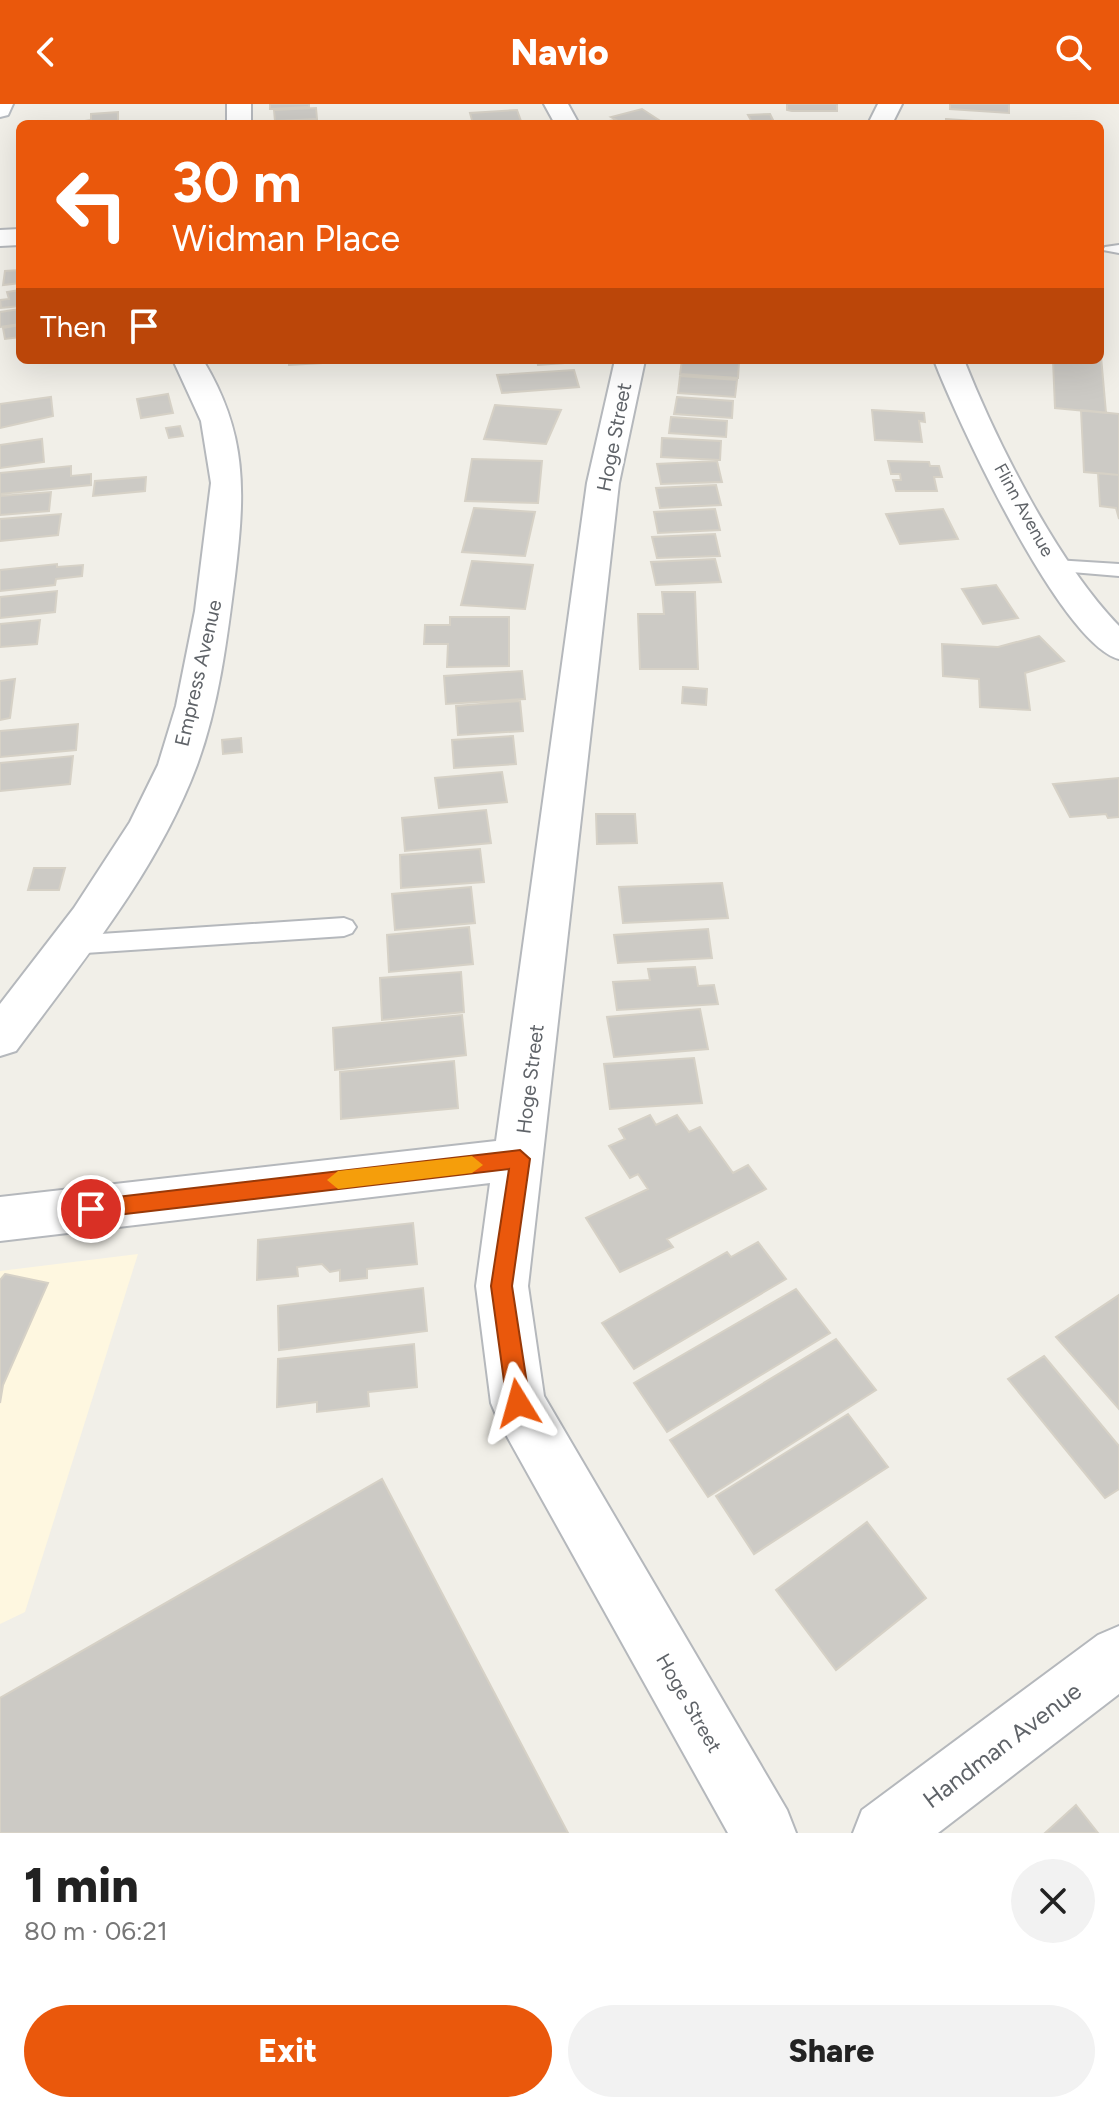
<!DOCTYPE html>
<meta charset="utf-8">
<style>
body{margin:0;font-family:Figtree,sans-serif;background:#f2f2f2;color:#222;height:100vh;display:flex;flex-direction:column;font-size:30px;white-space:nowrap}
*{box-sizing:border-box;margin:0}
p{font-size:26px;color:#767676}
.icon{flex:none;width:44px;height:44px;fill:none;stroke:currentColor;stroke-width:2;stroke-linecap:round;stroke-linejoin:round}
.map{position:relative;height:1729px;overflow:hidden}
.drawer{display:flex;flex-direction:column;background:#fff;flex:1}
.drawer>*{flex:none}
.guide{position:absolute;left:16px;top:16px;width:1088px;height:244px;border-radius:12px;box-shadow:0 8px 32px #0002;background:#ea580c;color:#fff;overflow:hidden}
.pin{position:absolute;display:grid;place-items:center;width:68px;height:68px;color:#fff;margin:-34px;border:4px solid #fff;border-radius:50%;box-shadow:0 2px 8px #0007}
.me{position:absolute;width:88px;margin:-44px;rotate:352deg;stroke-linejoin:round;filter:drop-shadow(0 0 6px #0008)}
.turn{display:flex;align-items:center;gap:28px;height:168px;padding:0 24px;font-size:36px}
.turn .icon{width:104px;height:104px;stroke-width:2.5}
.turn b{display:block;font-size:56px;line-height:68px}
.then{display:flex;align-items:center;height:76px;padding:0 24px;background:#0003;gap:16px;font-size:30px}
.round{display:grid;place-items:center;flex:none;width:84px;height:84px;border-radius:42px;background:#f2f2f2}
.overview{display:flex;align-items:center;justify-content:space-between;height:136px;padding:0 24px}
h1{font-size:48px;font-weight:800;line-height:60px}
.button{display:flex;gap:16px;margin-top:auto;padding:16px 24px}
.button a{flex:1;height:92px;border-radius:48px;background:#ea580c;color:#fff;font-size:32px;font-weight:800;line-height:92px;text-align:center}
.button a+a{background:#f2f2f2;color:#222}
header{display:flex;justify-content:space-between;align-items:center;height:104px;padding:0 24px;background:#ea580c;color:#fff;font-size:36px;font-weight:800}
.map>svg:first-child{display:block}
.commercial{fill:#fef7e0}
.building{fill:#cccac5;stroke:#d6d1c6;stroke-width:2}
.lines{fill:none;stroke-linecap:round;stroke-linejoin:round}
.lane-casing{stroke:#b5b8bc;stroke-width:4}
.street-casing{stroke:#b5b8bc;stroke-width:4}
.secondary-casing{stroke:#b6babf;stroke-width:4}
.lane{fill:#fff;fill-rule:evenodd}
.street{fill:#fff;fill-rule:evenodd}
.secondary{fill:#fff;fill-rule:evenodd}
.route{fill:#ea580c;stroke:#983908;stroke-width:2}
.slow{fill:#f59e0b}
.labels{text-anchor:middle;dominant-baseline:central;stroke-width:6;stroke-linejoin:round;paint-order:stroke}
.far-street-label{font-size:18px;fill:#5f6368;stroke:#fff}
.street-label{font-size:20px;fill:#5f6368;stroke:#fff}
.near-street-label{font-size:24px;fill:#5f6368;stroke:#fff}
</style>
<header><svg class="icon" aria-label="back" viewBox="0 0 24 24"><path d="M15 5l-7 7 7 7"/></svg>Navio<svg class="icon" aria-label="search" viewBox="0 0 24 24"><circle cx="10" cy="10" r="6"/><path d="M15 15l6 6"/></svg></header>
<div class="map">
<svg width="1119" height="1729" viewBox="0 0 1119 1729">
<rect width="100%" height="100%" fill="#f1efe8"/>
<!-- commercial -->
<path class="commercial" d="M 138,1150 L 25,1508 L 0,1520 L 0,1167 Z"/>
<!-- building -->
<path class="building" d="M 270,0 L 309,0 L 309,3 L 270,5 Z
M 787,0 L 837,0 L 837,7 L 792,7 L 787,6 Z
M 950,0 L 1009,0 L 1009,9 L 950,5 Z
M 316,4 L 317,15 L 275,17 L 274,6 Z
M 642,5 L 665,20 L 609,17 L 616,16 L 611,13 Z
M 517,6 L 521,17 L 473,20 L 470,9 Z
M 118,8 L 118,20 L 84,20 L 84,17 L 91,16 L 91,10 Z
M 770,10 L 775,20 L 753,20 L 748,11 Z
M 946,15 L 1002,19 L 1002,20 L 940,20 L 946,18 Z
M 20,166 L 20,179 L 3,181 L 5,167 Z
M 20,186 L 20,202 L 1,204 L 0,196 L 9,195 L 7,188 Z
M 20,205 L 20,220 L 0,223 L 0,208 Z
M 20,221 L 20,233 L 5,235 L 3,224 Z
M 1101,252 L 1106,309 L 1055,304 L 1053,256 L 1100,256 Z
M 289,256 L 359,256 L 360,257 L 289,261 Z
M 537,256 L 576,256 L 577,258 L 538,261 Z
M 682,256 L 739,258 L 738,274 L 680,270 Z
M 574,266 L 579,283 L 502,289 L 497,271 Z
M 680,272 L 737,276 L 735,293 L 678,289 Z
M 168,290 L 173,309 L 141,314 L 137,295 Z
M 51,293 L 53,312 L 0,324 L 0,300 Z
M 677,293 L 733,297 L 732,314 L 674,310 Z
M 495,301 L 561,306 L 546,340 L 484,335 Z
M 872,306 L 924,309 L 925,318 L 919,317 L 922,338 L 875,336 Z
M 1081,306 L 1119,310 L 1119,371 L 1084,368 Z
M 671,313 L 727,317 L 726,333 L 669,329 Z
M 180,322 L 183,332 L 169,334 L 166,324 Z
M 662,334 L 721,337 L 720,356 L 661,353 Z
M 42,335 L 44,358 L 0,364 L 0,341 Z
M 472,355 L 542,357 L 538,399 L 465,397 Z
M 717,357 L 722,378 L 661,380 L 657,360 Z
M 888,357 L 929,358 L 930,362 L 939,362 L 942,373 L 934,373 L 937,387 L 896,387 L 893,376 L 901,376 L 900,370 L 891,370 Z
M 71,362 L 71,372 L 91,370 L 91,381 L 0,390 L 0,369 Z
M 1098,369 L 1119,371 L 1119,415 L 1116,404 L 1100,402 Z
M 146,373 L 145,387 L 93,392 L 95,377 Z
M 716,381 L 721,401 L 660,404 L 656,384 Z
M 51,388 L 49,407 L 0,411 L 0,392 Z
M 474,404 L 535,408 L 525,452 L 462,448 Z
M 715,405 L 720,426 L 658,429 L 654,408 Z
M 943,405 L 958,435 L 900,440 L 886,410 Z
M 61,410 L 58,431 L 0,437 L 0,415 Z
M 715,430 L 720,452 L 657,454 L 652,433 Z
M 715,455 L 721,478 L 656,481 L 651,458 Z
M 472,457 L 533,461 L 525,505 L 461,501 Z
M 57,460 L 57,463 L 83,461 L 82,472 L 56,475 L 55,481 L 0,487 L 0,466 Z
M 996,481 L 1018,514 L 983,520 L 962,485 Z
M 57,487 L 55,508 L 0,514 L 0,493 Z
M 662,488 L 695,488 L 698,565 L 640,565 L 638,510 L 664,510 Z
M 450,513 L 509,513 L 509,562 L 447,563 L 448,540 L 424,540 L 425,521 L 450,521 Z
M 40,516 L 37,540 L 0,543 L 0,520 Z
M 1039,532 L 1064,557 L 1025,569 L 1030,606 L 980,603 L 979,575 L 943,572 L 942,540 L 998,543 Z
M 522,567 L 525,595 L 446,600 L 444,572 Z
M 15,575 L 10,614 L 0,616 L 0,577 Z
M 683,583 L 707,585 L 706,601 L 682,599 Z
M 520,597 L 523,627 L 458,631 L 456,602 Z
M 78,620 L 76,646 L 0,653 L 0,627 Z
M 513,632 L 516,660 L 454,664 L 452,636 Z
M 241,634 L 242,648 L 223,650 L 222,636 Z
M 73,652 L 70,680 L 0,687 L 0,659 Z
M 502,668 L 507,698 L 439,704 L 435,674 Z
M 1119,674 L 1119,713 L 1108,714 L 1106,710 L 1070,713 L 1053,680 Z
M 486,706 L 491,739 L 405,747 L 402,714 Z
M 596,710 L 635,710 L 637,739 L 597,740 Z
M 480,745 L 484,778 L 401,784 L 400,751 Z
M 34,764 L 65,764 L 59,786 L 28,786 Z
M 722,779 L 728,814 L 623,819 L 619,783 Z
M 471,783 L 475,819 L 395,826 L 392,790 Z
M 469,823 L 473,860 L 389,868 L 387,831 Z
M 708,825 L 712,854 L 618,859 L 614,831 Z
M 695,863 L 698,882 L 714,881 L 718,900 L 617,906 L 613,878 L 650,876 L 648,865 Z
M 461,868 L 464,908 L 382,916 L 380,874 Z
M 700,905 L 708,945 L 614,953 L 607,913 Z
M 462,911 L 466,951 L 335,966 L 333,924 Z
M 694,954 L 702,999 L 610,1005 L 604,960 Z
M 454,957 L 458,1004 L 341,1015 L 340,968 Z
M 650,1011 L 656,1021 L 677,1011 L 689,1028 L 700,1023 L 733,1069 L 748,1061 L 766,1085 L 667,1135 L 673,1143 L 620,1168 L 586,1114 L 648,1085 L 638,1070 L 630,1074 L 609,1042 L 625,1035 L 619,1025 Z
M 413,1119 L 417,1160 L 367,1165 L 367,1174 L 340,1177 L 340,1166 L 330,1168 L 322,1160 L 297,1163 L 298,1172 L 257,1176 L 258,1136 Z
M 758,1138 L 786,1175 L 634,1265 L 602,1219 L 727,1148 L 731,1153 Z
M 5,1170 L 48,1179 L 3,1281 L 0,1299 L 0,1176 Z
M 423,1184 L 427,1227 L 279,1246 L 278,1202 Z
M 796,1185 L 830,1229 L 667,1328 L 634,1279 Z
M 1119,1191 L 1119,1305 L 1056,1233 Z
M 836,1235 L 876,1286 L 708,1393 L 670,1336 Z
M 414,1240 L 417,1283 L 368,1288 L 369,1302 L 317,1308 L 317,1298 L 277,1303 L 278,1255 Z
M 1044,1252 L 1119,1342 L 1119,1385 L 1105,1394 L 1008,1275 Z
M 848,1310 L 888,1363 L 754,1450 L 716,1392 Z
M 382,1375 L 568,1729 L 0,1729 L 0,1594 Z
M 867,1418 L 926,1494 L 836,1566 L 776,1486 Z
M 1076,1701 L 1098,1729 L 1045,1729 Z"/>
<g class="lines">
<defs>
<path id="lane" d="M 1119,141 L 1119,149 L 1103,146 L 1105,143 Z
M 1055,456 L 1119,460 L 1119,472 L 1048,466 L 1046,462 Z
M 344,814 L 352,817 L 356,823 L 352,829 L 344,832 L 70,850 L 62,847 L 58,841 L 62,835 L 70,832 Z"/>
<path id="street" d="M 227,0 L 251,0 L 251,20 L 227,20 Z
M 544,0 L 568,0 L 579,20 L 555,20 Z
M 878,0 L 902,0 L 892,20 L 868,20 Z
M 20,125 L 20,141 L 0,142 L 0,126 Z
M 173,256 L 203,256 C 248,330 245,389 235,472 C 227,535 219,601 197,661 C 158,766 82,858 16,947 L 0,952 L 0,900 L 74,804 L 130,718 L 158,661 L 176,602 L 195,507 L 211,379 L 201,317 Z
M 615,256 L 645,256 L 619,379 L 528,1182 L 544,1292 L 787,1706 L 796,1729 L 728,1729 L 499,1318 L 491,1299 L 476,1182 L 490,1079 L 0,1137 L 0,1093 L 496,1037 L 587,379 Z
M 934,256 L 964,256 C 997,339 1057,458 1119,522 L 1119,555 C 1060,539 957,316 934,256 Z
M 1119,1522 L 1119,1590 L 938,1729 L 853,1729 L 862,1706 L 1098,1531 Z"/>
<path id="secondary" d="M 0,0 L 13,0 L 8,11 L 0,13 Z"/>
</defs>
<!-- lane casing -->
<use href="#lane" class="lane-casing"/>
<!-- street casing -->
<use href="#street" class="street-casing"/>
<!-- secondary casing -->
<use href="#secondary" class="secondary-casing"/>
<!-- lane -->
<use href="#lane" class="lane"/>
<!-- street -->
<use href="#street" class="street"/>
<!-- secondary -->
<use href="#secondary" class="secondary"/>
</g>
<!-- route -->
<path class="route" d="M 520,1046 L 530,1055 L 512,1182 L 530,1299 L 526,1307 L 518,1310 L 510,1307 L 507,1299 L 491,1182 L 509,1065 L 91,1114 L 84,1111 L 81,1105 L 84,1098 L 91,1096 Z"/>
<!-- slow -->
<path class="slow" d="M 472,1052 L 483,1061 L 472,1069 L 338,1085 L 327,1076 L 338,1067 Z"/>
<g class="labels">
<!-- far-street labels -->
<g class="far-street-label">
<text transform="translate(1024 406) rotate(61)">Flinn Avenue</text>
</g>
<!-- street labels -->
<g class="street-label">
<text transform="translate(614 333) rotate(-79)">Hoge Street</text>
<text transform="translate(198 569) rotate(-77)">Empress Avenue</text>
<text transform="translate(530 975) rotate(-83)">Hoge Street</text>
<text transform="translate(689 1599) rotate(60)">Hoge Street</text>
</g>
<!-- near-street labels -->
<g class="near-street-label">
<text transform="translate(1002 1641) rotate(-37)">Handman Avenue</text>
</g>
</g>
</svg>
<div class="pin" style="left:91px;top:1105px;background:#d93025"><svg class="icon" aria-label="arrive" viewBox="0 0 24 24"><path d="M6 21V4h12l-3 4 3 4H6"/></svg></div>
<svg class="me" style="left:518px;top:1299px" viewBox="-20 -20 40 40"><path d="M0-17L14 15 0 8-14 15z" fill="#ea580c" stroke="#fff" stroke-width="4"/></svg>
<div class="guide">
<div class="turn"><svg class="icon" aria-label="left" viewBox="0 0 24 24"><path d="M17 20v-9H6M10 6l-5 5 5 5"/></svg><div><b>30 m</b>Widman Place</div></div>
<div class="then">Then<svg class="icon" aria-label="arrive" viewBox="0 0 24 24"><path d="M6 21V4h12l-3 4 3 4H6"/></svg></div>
</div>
</div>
<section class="drawer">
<div class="overview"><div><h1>1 min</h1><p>80 m · 06:21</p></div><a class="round"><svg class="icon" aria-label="close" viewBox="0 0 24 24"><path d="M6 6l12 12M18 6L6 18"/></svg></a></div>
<div class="button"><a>Exit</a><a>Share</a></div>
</section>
